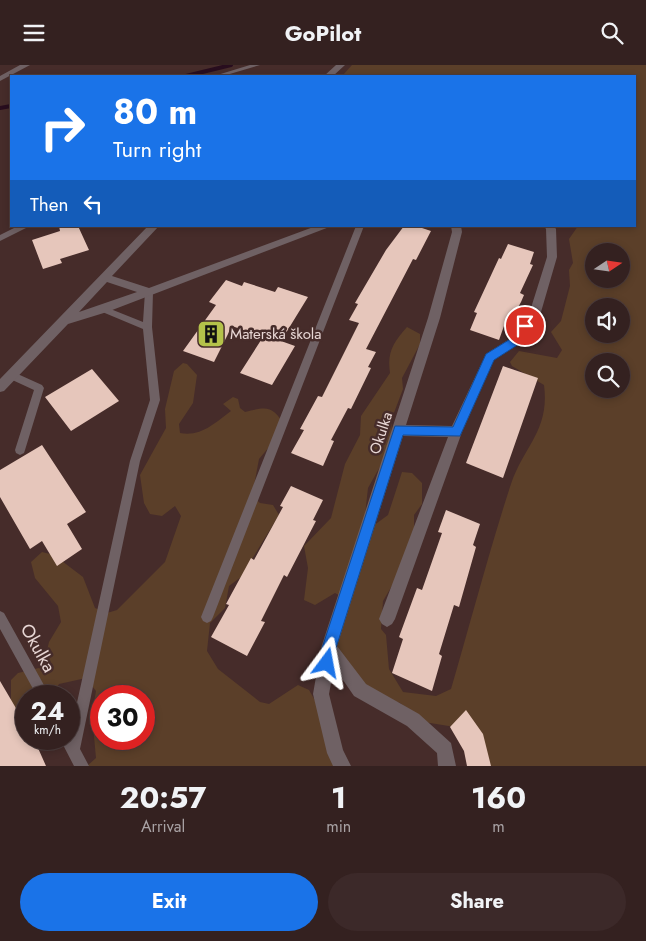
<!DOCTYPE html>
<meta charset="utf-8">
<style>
body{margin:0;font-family:Jost,sans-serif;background:#3c2929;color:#f1f3f6;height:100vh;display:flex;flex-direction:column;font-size:19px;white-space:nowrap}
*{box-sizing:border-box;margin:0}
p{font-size:16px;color:#a9a3a5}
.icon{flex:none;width:28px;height:28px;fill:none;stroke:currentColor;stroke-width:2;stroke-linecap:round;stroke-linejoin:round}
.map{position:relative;height:701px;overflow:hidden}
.details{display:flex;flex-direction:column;background:#342120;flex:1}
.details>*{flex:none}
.top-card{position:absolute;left:10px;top:10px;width:626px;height:152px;border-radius:0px;box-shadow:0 2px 8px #0003,0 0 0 1px #4e3e3e;background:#1a73e8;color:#fff;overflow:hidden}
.needle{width:32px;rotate:77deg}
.tools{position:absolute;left:585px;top:178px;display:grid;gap:10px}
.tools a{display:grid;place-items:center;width:45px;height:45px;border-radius:50%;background:#342120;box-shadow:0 2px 8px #0003,0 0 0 1px #4e3e3e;font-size:25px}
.speed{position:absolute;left:15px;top:620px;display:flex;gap:10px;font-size:25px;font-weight:700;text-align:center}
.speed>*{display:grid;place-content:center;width:65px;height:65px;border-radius:50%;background:#342120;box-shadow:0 2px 8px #0003,0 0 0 1px #4e3e3e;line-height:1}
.speed small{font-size:12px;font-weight:400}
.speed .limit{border:8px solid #d22;background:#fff;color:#111}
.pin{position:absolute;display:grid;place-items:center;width:42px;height:42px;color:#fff;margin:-21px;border:2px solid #fff;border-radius:50%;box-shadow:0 1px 5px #0007}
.me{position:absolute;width:55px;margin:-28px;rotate:13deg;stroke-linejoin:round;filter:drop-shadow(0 0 4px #0008)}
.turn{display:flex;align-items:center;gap:18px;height:105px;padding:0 20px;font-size:22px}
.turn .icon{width:65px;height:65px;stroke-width:2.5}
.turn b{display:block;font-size:35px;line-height:42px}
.then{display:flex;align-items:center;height:48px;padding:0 20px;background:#0003;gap:10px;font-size:19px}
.eta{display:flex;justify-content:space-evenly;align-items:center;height:85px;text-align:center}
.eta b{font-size:30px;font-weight:700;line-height:35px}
.action{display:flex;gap:10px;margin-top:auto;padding:10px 20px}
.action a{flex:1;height:58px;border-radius:30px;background:#1a73e8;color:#fff;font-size:20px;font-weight:700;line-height:58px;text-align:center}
.action a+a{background:#3c2929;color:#f1f3f6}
header{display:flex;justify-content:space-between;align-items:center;height:65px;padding:0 20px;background:#342120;font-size:22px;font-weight:700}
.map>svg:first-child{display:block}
.green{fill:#5b3f29;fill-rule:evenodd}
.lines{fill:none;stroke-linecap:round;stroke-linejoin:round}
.stream{stroke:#280d1e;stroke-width:4}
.building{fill:#e6c6bb}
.service{fill:#6f6164;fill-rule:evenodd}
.minor{fill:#6f6164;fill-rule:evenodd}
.route{fill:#1a73e8;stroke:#114b97}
.labels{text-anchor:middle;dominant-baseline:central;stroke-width:5;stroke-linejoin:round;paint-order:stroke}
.poi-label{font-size:15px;fill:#e8d7d5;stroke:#462c2a;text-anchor:start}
.street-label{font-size:15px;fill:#e8d7d5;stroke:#462c2a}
.near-street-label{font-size:18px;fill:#e8d7d5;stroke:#462c2a}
</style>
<header><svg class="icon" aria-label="menu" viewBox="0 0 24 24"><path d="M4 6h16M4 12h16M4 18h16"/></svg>GoPilot<svg class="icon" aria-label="search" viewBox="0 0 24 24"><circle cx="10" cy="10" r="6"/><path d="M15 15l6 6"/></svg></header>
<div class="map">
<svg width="646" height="701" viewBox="0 0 646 701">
<rect width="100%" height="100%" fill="#462c2a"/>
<!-- green -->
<path class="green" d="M 352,0 L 646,0 L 646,701 L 480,701 L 461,663 L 424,657 L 400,638 L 352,622 L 337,609 L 334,565 L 341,531 L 335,528 L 315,540 L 304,535 L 308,503 L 304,481 L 331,453 L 345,399 L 360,370 L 361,351 L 390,308 C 387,287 393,278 407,262 L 420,269 L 420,279 L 402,313 L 403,324 L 392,353 L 391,382 L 368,423 L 365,450 L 373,461 L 388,450 L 402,407 L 412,408 L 422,418 L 422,439 L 414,450 L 414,468 L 403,502 L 383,536 L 381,564 L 386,570 L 389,604 L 403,627 L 436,631 L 451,624 C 471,556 489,486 511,419 C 524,381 550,365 544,320 L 512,301 L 510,297 L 519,286 L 557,293 L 562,285 L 551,267 L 561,256 L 570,221 L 569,205 L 573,198 L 569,174 L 578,161 L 635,161 L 635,11 L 342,11 ZM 594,186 L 621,186 L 621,214 L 594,214 ZM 594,241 L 621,241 L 621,269 L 594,269 ZM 594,296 L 621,296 L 621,324 L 594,324 Z
M 183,298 L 187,299 L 197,310 L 193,338 L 179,359 L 180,368 C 201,372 215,358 231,346 L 223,339 L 233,332 L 238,334 L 240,343 L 245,347 C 269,341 272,341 286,362 L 259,394 L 252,431 L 260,438 L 273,440 L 279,450 L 241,512 L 229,521 L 225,543 L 210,558 L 207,586 L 218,604 L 260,637 L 269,639 L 298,620 L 309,625 L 332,665 L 337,701 L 87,701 L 96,693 L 92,649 L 96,626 L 86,613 L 59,619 L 52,631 L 26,631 L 26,650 L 16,646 L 11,636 L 11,615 L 18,608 L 43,602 L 49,577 L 61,557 L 58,541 L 35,513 L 31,497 L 42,487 L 54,490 L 83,512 L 95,543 L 107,548 L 117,545 L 165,497 L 181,451 L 175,441 L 162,451 L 150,449 L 144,438 L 140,410 L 166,363 L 165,344 L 174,306 ZM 101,631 L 144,631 L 144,674 L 101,674 Z"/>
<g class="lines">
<!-- stream -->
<path class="stream" d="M 186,11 L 231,0
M 0,43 L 11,41"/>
</g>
<!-- building -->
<path class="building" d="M 59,161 L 78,161 L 89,185 L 60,194 L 62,198 L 43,204 L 32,175 L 60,166 Z
M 404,161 L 416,161 L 431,166 L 416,195 L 413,194 L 366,284 L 376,287 L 368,302 L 371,303 L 351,344 L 348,343 L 331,375 L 334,376 L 323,401 L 291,388 L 304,365 L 300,364 L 318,331 L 322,332 L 359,258 L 349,255 L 358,239 L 355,238 L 386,185 Z
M 508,179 L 534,187 L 530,199 L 533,200 L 520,228 L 524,230 L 521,237 L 507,263 L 504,261 L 499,275 L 470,265 L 477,248 L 474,247 L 499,193 L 501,194 Z
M 226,215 L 242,221 L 244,217 L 275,227 L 278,222 L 308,232 L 281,276 L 295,281 L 272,320 L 240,308 L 263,272 L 232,261 L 214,297 L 183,286 L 216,240 L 209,237 Z
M 503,301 L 538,313 L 503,413 L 466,398 Z
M 92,304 L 119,336 L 71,366 L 45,332 Z
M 42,380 L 86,447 L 67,459 L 82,484 L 57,501 L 42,476 L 30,484 L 0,432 L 0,405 Z
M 291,421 L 323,435 L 313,455 L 316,456 L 287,512 L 284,510 L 261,556 L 265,557 L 247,591 L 211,572 L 229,540 L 226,539 L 251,493 L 254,495 L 283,442 L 280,441 Z
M 446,445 L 480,459 L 473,480 L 476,482 L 459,542 L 454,540 L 439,589 L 442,591 L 432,626 L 392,608 L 403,574 L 399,572 L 417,523 L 422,525 L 442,468 L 438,467 Z
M 0,616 L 20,650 L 26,644 L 26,674 L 34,674 L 46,701 L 0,701 Z
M 466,645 L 483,669 L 491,701 L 467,701 L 464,686 L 450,662 Z"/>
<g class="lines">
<!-- service -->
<path class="service" d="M 250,0 L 260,0 L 223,11 L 214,11 Z
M 18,161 L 30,161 L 0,176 L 0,170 Z
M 356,161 L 364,161 L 213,552 L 211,556 L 207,558 L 203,556 L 201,552 Z
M 149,224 L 153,227 L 152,262 L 160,335 L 140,396 L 80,684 L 89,701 L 74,701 L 60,674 L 69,674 L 130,396 L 150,335 L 143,264 L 100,246 L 99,244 L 103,241 L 143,257 L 145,227 Z
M 11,306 L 42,320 L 44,323 L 25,385 L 24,388 L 20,390 L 16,388 L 15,385 L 34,325 L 8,313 L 6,310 L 8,307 Z
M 0,546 L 4,548 L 50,631 L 37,631 L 0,564 Z"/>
<!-- minor -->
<path class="minor" d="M 20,0 L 30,0 L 0,16 L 0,11 Z
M 336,0 L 345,0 L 333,11 L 324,11 Z
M 148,161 L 159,161 L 112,211 L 149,223 L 316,161 L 332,161 L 107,247 L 68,259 L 4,326 L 0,327 L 0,314 ZM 107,217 L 137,227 L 79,247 Z
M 451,161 L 461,161 L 462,167 L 440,253 L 406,360 L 452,361 L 486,289 L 511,273 L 530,246 L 547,192 L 546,164 L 544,161 L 554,161 L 556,164 L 557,192 L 541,247 L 519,279 L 494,295 L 462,367 L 395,554 L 392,559 L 387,562 L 382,559 L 379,554 L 448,372 L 403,371 L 337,581 L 366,619 L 419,649 L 451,678 L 456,701 L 438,701 L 437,688 L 407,661 L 354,631 L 334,602 L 329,629 L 343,685 L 351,701 L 333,701 L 327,688 L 313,629 L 321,583 L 428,253 L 452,167 Z"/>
</g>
<!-- route -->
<path class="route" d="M 525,257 L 530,261 L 519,279 L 494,295 L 460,371 L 403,370 L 336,583 L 332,603 L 327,606 L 322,603 L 320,598 L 322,583 L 395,361 L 453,362 L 486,289 L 512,273 L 521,258 Z"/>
<!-- icons -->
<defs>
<symbol id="building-square" viewBox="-11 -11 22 22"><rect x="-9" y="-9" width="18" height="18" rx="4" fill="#b4c24a" stroke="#462c2a"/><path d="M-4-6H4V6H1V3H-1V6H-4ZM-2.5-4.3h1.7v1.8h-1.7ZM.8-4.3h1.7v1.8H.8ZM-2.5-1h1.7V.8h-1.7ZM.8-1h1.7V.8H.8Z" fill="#111"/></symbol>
</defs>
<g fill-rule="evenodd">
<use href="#building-square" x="195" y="253" width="32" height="32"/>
</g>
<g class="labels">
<!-- poi labels -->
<g class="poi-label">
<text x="230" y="269">Materská škola</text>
</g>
<!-- street labels -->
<g class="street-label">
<text transform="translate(381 368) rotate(-72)">Okulka</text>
</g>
<!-- near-street labels -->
<g class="near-street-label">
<text transform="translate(38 583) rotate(61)">Okulka</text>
</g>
</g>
</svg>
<div class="tools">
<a><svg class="needle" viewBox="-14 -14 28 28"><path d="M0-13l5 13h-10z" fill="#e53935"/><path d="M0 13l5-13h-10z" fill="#a9a3a5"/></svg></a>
<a><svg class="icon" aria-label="sound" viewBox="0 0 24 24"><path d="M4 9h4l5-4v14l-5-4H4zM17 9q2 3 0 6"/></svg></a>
<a><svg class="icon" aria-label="search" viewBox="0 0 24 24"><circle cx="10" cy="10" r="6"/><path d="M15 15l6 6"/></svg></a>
</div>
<div class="speed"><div>24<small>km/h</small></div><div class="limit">30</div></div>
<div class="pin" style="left:525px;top:261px;background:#d93025"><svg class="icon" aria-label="arrive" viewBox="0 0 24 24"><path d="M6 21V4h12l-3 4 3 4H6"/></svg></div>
<svg class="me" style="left:327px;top:598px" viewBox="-20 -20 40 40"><path d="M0-17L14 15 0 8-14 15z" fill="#1a73e8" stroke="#fff" stroke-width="4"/></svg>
<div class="top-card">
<div class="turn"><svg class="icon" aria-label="right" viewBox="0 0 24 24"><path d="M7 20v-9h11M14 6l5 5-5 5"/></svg><div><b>80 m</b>Turn right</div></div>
<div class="then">Then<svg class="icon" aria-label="left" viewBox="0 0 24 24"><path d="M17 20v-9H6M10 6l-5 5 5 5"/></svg></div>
</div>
</div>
<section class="details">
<div class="eta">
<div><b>20:57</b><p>Arrival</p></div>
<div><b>1</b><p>min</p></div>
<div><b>160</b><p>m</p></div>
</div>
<div class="action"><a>Exit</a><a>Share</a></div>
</section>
